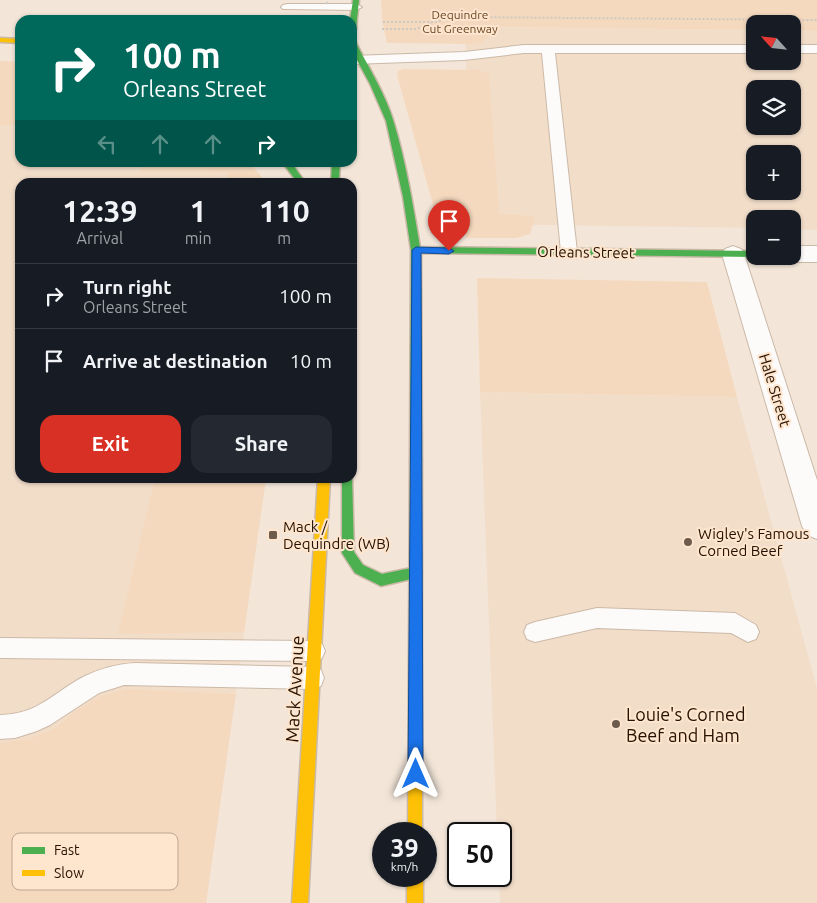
<!DOCTYPE html>
<meta charset="utf-8">
<style>
body{margin:0;font-family:Ubuntu,sans-serif;background:#242831;color:#f1f3f6;height:100vh;display:flex;flex-direction:column;font-size:19px;white-space:nowrap}
*{box-sizing:border-box;margin:0}
p{font-size:16px;color:#9ea1a6}
.icon{flex:none;width:28px;height:28px;fill:none;stroke:currentColor;stroke-width:2;stroke-linecap:round;stroke-linejoin:round}
.map{position:relative;flex:1;overflow:hidden}
.side{position:absolute;left:15px;top:178px;width:342px;height:305px;display:flex;flex-direction:column;background:#171b24;border-radius:15px;box-shadow:0 1px 4px #0004}
.side>*{flex:none}
.banner{position:absolute;left:15px;top:15px;width:342px;height:152px;border-radius:15px;box-shadow:0 1px 4px #0004;background:#00695c;color:#fff;overflow:hidden}
.needle{width:32px;rotate:297deg}
.tools{position:absolute;left:746px;top:15px;display:grid;gap:10px}
.tools a{display:grid;place-items:center;width:55px;height:55px;border-radius:10px;background:#171b24;box-shadow:0 1px 4px #0004;font-size:25px}
.speed{position:absolute;left:372px;top:822px;display:flex;gap:10px;font-size:25px;font-weight:700;text-align:center}
.speed>*{display:grid;place-content:center;width:65px;height:65px;border-radius:50%;background:#171b24;box-shadow:0 1px 4px #0004;line-height:1}
.speed small{font-size:12px;font-weight:400}
.speed .limit{border:2px solid #111;border-radius:8px;background:#fff;color:#111}
.pin{position:absolute;display:grid;place-items:center;width:42px;height:42px;color:#fff;margin:-51px -21px;border-radius:50% 50% 50% 0;rotate:-45deg;box-shadow:0 0 5px #0007}
.pin .icon{rotate:45deg}
.me{position:absolute;width:55px;margin:-28px;rotate:0deg;stroke-linejoin:round;filter:drop-shadow(0 0 4px #0008)}
.turn{display:flex;align-items:center;gap:18px;height:105px;padding:0 25px;font-size:22px}
.turn .icon{width:65px;height:65px;stroke-width:2.5}
.turn b{display:block;font-size:35px;line-height:42px}
.lanes{display:flex;align-items:center;height:48px;padding:0 25px;background:#0003;justify-content:center;gap:25px;direction:ltr}
.lanes .off{opacity:.35}
.eta{display:flex;justify-content:space-evenly;align-items:center;height:85px;text-align:center}
.eta b{font-size:30px;font-weight:600;line-height:35px}
.cta{display:flex;gap:10px;margin-top:auto;padding:10px 25px}
.cta a{flex:1;height:58px;border-radius:15px;background:#d93025;color:#fff;font-size:20px;font-weight:600;line-height:58px;text-align:center}
.cta a+a{background:#242831;color:#f1f3f6}
ul{padding:0;list-style:none}
li{display:flex;align-items:center;gap:15px;height:65px;padding:0 25px;border-top:1px solid #363941}
li div{flex:1}
li b{display:block;font-size:19px}
li em{font-style:normal}
.map>svg:first-child{display:block}
.built{fill:#f2ddc9;fill-rule:evenodd}
.green{fill:#f5d9be}
.lines{fill:none;stroke-linecap:round;stroke-linejoin:round}
.lane-casing{stroke:#cbb9a8;stroke-width:2}
.street-casing{stroke:#cbb9a8;stroke-width:2}
.fast-casing{stroke:#cbb9a8;stroke-width:3}
.slow-casing{stroke:#cbb9a8;stroke-width:3}
.path{stroke:#cdc8c2;stroke-width:2;stroke-dasharray:2 2;stroke-linecap:butt}
.lane{fill:#fdfbf9;fill-rule:evenodd}
.street{fill:#fdfbf9;fill-rule:evenodd}
.fast{fill:#4caf50;fill-rule:evenodd}
.slow{fill:#ffc107;fill-rule:evenodd}
.rail{stroke:#d1ccc9;stroke-width:2.5;stroke-dasharray:2 4;stroke-linecap:butt}
.route{fill:#1a73e8;stroke:#114b97}
.poi-dot{fill:#6e5b4c;stroke:#fee5ce;stroke-width:2}
.labels{text-anchor:middle;dominant-baseline:central;stroke-width:4;stroke-linejoin:round;paint-order:stroke}
.far-park-label{font-size:12px;fill:#6a4723;stroke:#fee5ce}
.street-label{font-size:15px;fill:#261000;stroke:#fee5ce}
.poi-label{font-size:15px;fill:#261000;stroke:#fee5ce;text-anchor:start}
.near-street-label{font-size:18px;fill:#261000;stroke:#fee5ce}
.near-poi-label{font-size:18px;fill:#261000;stroke:#fee5ce;text-anchor:start}
.key{fill:#fee5ce;stroke:#bda590;stroke-width:1}
.key-label{font-size:14px;fill:#261000}
</style>
<div class="map">
<svg width="817" height="903" viewBox="0 0 817 903">
<rect width="100%" height="100%" fill="#f3e6d9"/>
<!-- built -->
<path class="built" d="M 465,27 L 755,30 L 755,61 L 792,61 L 793,30 L 817,31 L 817,230 L 793,229 L 792,219 L 755,219 L 755,228 L 471,224 ZM 755,89 L 792,89 L 792,126 L 755,126 ZM 755,154 L 792,154 L 792,191 L 755,191 Z
M 0,61 L 20,62 L 20,162 L 250,163 L 266,182 L 20,182 L 20,478 L 266,478 L 206,903 L 0,903 Z
M 480,392 L 737,397 L 817,688 L 817,903 L 500,903 L 499,876 L 501,876 L 501,834 L 497,834 Z"/>
<!-- green -->
<path class="green" d="M 381,0 L 817,0 L 817,31 L 793,30 L 792,24 L 755,24 L 755,30 L 486,27 L 488,37 L 482,42 L 474,44 L 387,43 L 382,21 Z
M 0,61 L 20,62 L 20,125 L 0,125 Z
M 403,69 L 480,70 L 489,74 L 499,214 L 535,216 L 530,234 L 516,238 L 466,238 L 464,221 L 437,219 L 397,75 L 398,71 Z
M 143,163 L 250,163 L 266,182 L 226,182 L 228,172 L 141,171 Z
M 477,278 L 707,282 L 737,397 L 480,392 Z
M 155,478 L 266,478 L 244,632 L 118,634 Z
M 127,689 L 236,694 L 206,903 L 0,903 L 0,743 L 29,739 L 54,729 L 77,710 L 99,697 Z"/>
<g class="lines">
<defs>
<path id="lane" d="M 287,4 L 356,4 L 362,7 L 356,10 L 283,9 L 281,7 L 283,5 Z
M 524,45 L 755,45 L 755,53 L 555,53 L 577,252 L 574,256 L 569,257 L 564,256 L 561,252 L 542,53 L 524,53 L 464,60 L 352,64 L 352,56 L 464,52 Z
M 792,45 L 817,45 L 817,53 L 792,53 Z
M 597,608 L 735,613 L 756,625 L 759,632 L 756,639 L 748,642 L 731,633 L 597,628 L 535,642 L 527,639 L 524,632 L 527,625 L 535,622 Z
M 0,638 L 314,641 L 322,644 L 325,651 L 322,658 L 314,661 L 0,658 Z
M 135,663 L 313,667 L 321,670 L 324,678 L 321,686 L 313,689 L 124,685 L 99,693 L 50,725 L 37,731 L 15,738 L 0,739 L 0,715 C 39,714 51,694 83,677 C 99,669 116,664 135,663 Z"/>
<path id="street" d="M 733,246 L 741,249 L 744,254 L 817,480 L 817,539 L 807,535 L 802,526 L 722,254 L 725,249 Z
M 792,246 L 817,246 L 817,262 L 792,262 L 784,259 L 782,256 L 792,256 Z"/>
<path id="fast" d="M 353,0 L 359,0 L 356,29 L 352,31 L 352,20 L 350,20 Z
M 352,41 L 356,43 C 369,68 386,95 394,123 C 406,163 413,205 420,247 L 755,251 L 755,256 L 758,256 L 755,257 L 421,253 L 422,461 L 420,464 L 412,464 L 410,461 L 411,250 L 403,197 L 386,121 L 370,84 L 352,51 Z
M 282,162 L 291,162 L 305,182 L 297,182 Z
M 332,162 L 340,162 L 339,182 L 331,182 Z
M 352,475 L 354,552 L 363,565 L 382,574 L 416,567 L 420,569 L 422,573 L 420,577 L 381,586 L 355,573 L 342,553 L 342,478 L 352,478 Z"/>
<path id="slow" d="M 0,38 L 20,39 L 20,43 L 0,42 Z
M 416,456 L 420,458 L 422,461 L 422,834 L 408,834 L 410,461 L 412,458 Z
M 318,478 L 330,478 L 308,903 L 292,903 Z
M 407,876 L 423,876 L 423,903 L 407,903 Z"/>
</defs>
<!-- lane casing -->
<use href="#lane" class="lane-casing"/>
<!-- street casing -->
<use href="#street" class="street-casing"/>
<!-- fast casing -->
<use href="#fast" class="fast-casing"/>
<!-- slow casing -->
<use href="#slow" class="slow-casing"/>
<!-- path -->
<path class="path" d="M 383,22 L 435,22 L 459,17 L 817,20
M 382,29 L 416,29 L 432,23"/>
<!-- lane -->
<use href="#lane" class="lane"/>
<!-- street -->
<use href="#street" class="street"/>
<!-- fast -->
<use href="#fast" class="fast"/>
<!-- slow -->
<use href="#slow" class="slow"/>
<!-- rail -->
<path class="rail" d="M 326,3 L 331,3"/>
</g>
<!-- route -->
<path class="route" d="M 416,247 L 449,248 L 454,251 L 449,254 L 421,253 L 423,774 L 421,779 L 416,781 L 410,779 L 408,774 L 412,250 Z"/>
<!-- markers -->
<g class="poi-dot">
<rect x="268" y="530" width="10" height="10" rx="2.5"/>
<circle cx="688" cy="542" r="5"/>
<circle cx="616" cy="724" r="5"/>
</g>
<g class="labels">
<!-- far-park labels -->
<g class="far-park-label">
<text x="460" y="14">Dequindre<tspan x="460" dy="14">Cut Greenway</tspan></text>
</g>
<!-- street labels -->
<g class="street-label">
<text transform="translate(586 252) rotate(1)">Orleans Street</text>
<text transform="translate(775 390) rotate(73)">Hale Street</text>
</g>
<!-- poi labels -->
<g class="poi-label">
<text x="283" y="526">Mack /<tspan x="283" dy="17">Dequindre (WB)</tspan></text>
<text x="698" y="533">Wigley's Famous<tspan x="698" dy="17">Corned Beef</tspan></text>
</g>
<!-- near-street labels -->
<g class="near-street-label">
<text transform="translate(294 689) rotate(-87)">Mack Avenue</text>
</g>
<!-- near-poi labels -->
<g class="near-poi-label">
<text x="626" y="714">Louie's Corned<tspan x="626" dy="21">Beef and Ham</tspan></text>
</g>
</g>
<!-- legend -->
<rect x="12" y="833" width="166" height="57" rx="8" class="key"/>
<rect x="22" y="847" width="23" height="7" fill="#4caf50"/>
<rect x="22" y="870" width="23" height="6" fill="#ffc107"/>
<g class="key-label">
<text x="54" y="855">Fast</text>
<text x="54" y="878">Slow</text>
</g>
</svg>
<div class="tools">
<a><svg class="needle" viewBox="-14 -14 28 28"><path d="M0-13l5 13h-10z" fill="#e53935"/><path d="M0 13l5-13h-10z" fill="#9ea1a6"/></svg></a>
<a><svg class="icon" aria-label="layers" viewBox="0 0 24 24"><path d="M12 4l9 5-9 5-9-5zM3 14l9 5 9-5"/></svg></a>
<a>+</a>
<a>−</a>
</div>
<div class="speed"><div>39<small>km/h</small></div><div class="limit">50</div></div>
<div class="pin" style="left:449px;top:251px;background:#d93025"><svg class="icon" aria-label="arrive" viewBox="0 0 24 24"><path d="M6 21V4h12l-3 4 3 4H6"/></svg></div>
<svg class="me" style="left:416px;top:774px" viewBox="-20 -20 40 40"><path d="M0-17L14 15 0 8-14 15z" fill="#1a73e8" stroke="#fff" stroke-width="4"/></svg>
<div class="banner">
<div class="turn"><svg class="icon" aria-label="right" viewBox="0 0 24 24"><path d="M7 20v-9h11M14 6l5 5-5 5"/></svg><div><b>100 m</b>Orleans Street</div></div>
<div class="lanes"><svg class="icon off" aria-label="left" viewBox="0 0 24 24"><path d="M17 20v-9H6M10 6l-5 5 5 5"/></svg><svg class="icon off" aria-label="ahead" viewBox="0 0 24 24"><path d="M12 20V5M6 11l6-6 6 6"/></svg><svg class="icon off" aria-label="ahead" viewBox="0 0 24 24"><path d="M12 20V5M6 11l6-6 6 6"/></svg><svg class="icon" aria-label="right" viewBox="0 0 24 24"><path d="M7 20v-9h11M14 6l5 5-5 5"/></svg></div>
</div>
<section class="side">
<div class="eta">
<div><b>12:39</b><p>Arrival</p></div>
<div><b>1</b><p>min</p></div>
<div><b>110</b><p>m</p></div>
</div>
<ul>
<li><svg class="icon" aria-label="right" viewBox="0 0 24 24"><path d="M7 20v-9h11M14 6l5 5-5 5"/></svg><div><b>Turn right</b><p>Orleans Street</p></div><em>100 m</em></li>
<li><svg class="icon" aria-label="arrive" viewBox="0 0 24 24"><path d="M6 21V4h12l-3 4 3 4H6"/></svg><div><b>Arrive at destination</b></div><em>10 m</em></li>
</ul>
<div class="cta"><a>Exit</a><a>Share</a></div>
</section>
</div>
